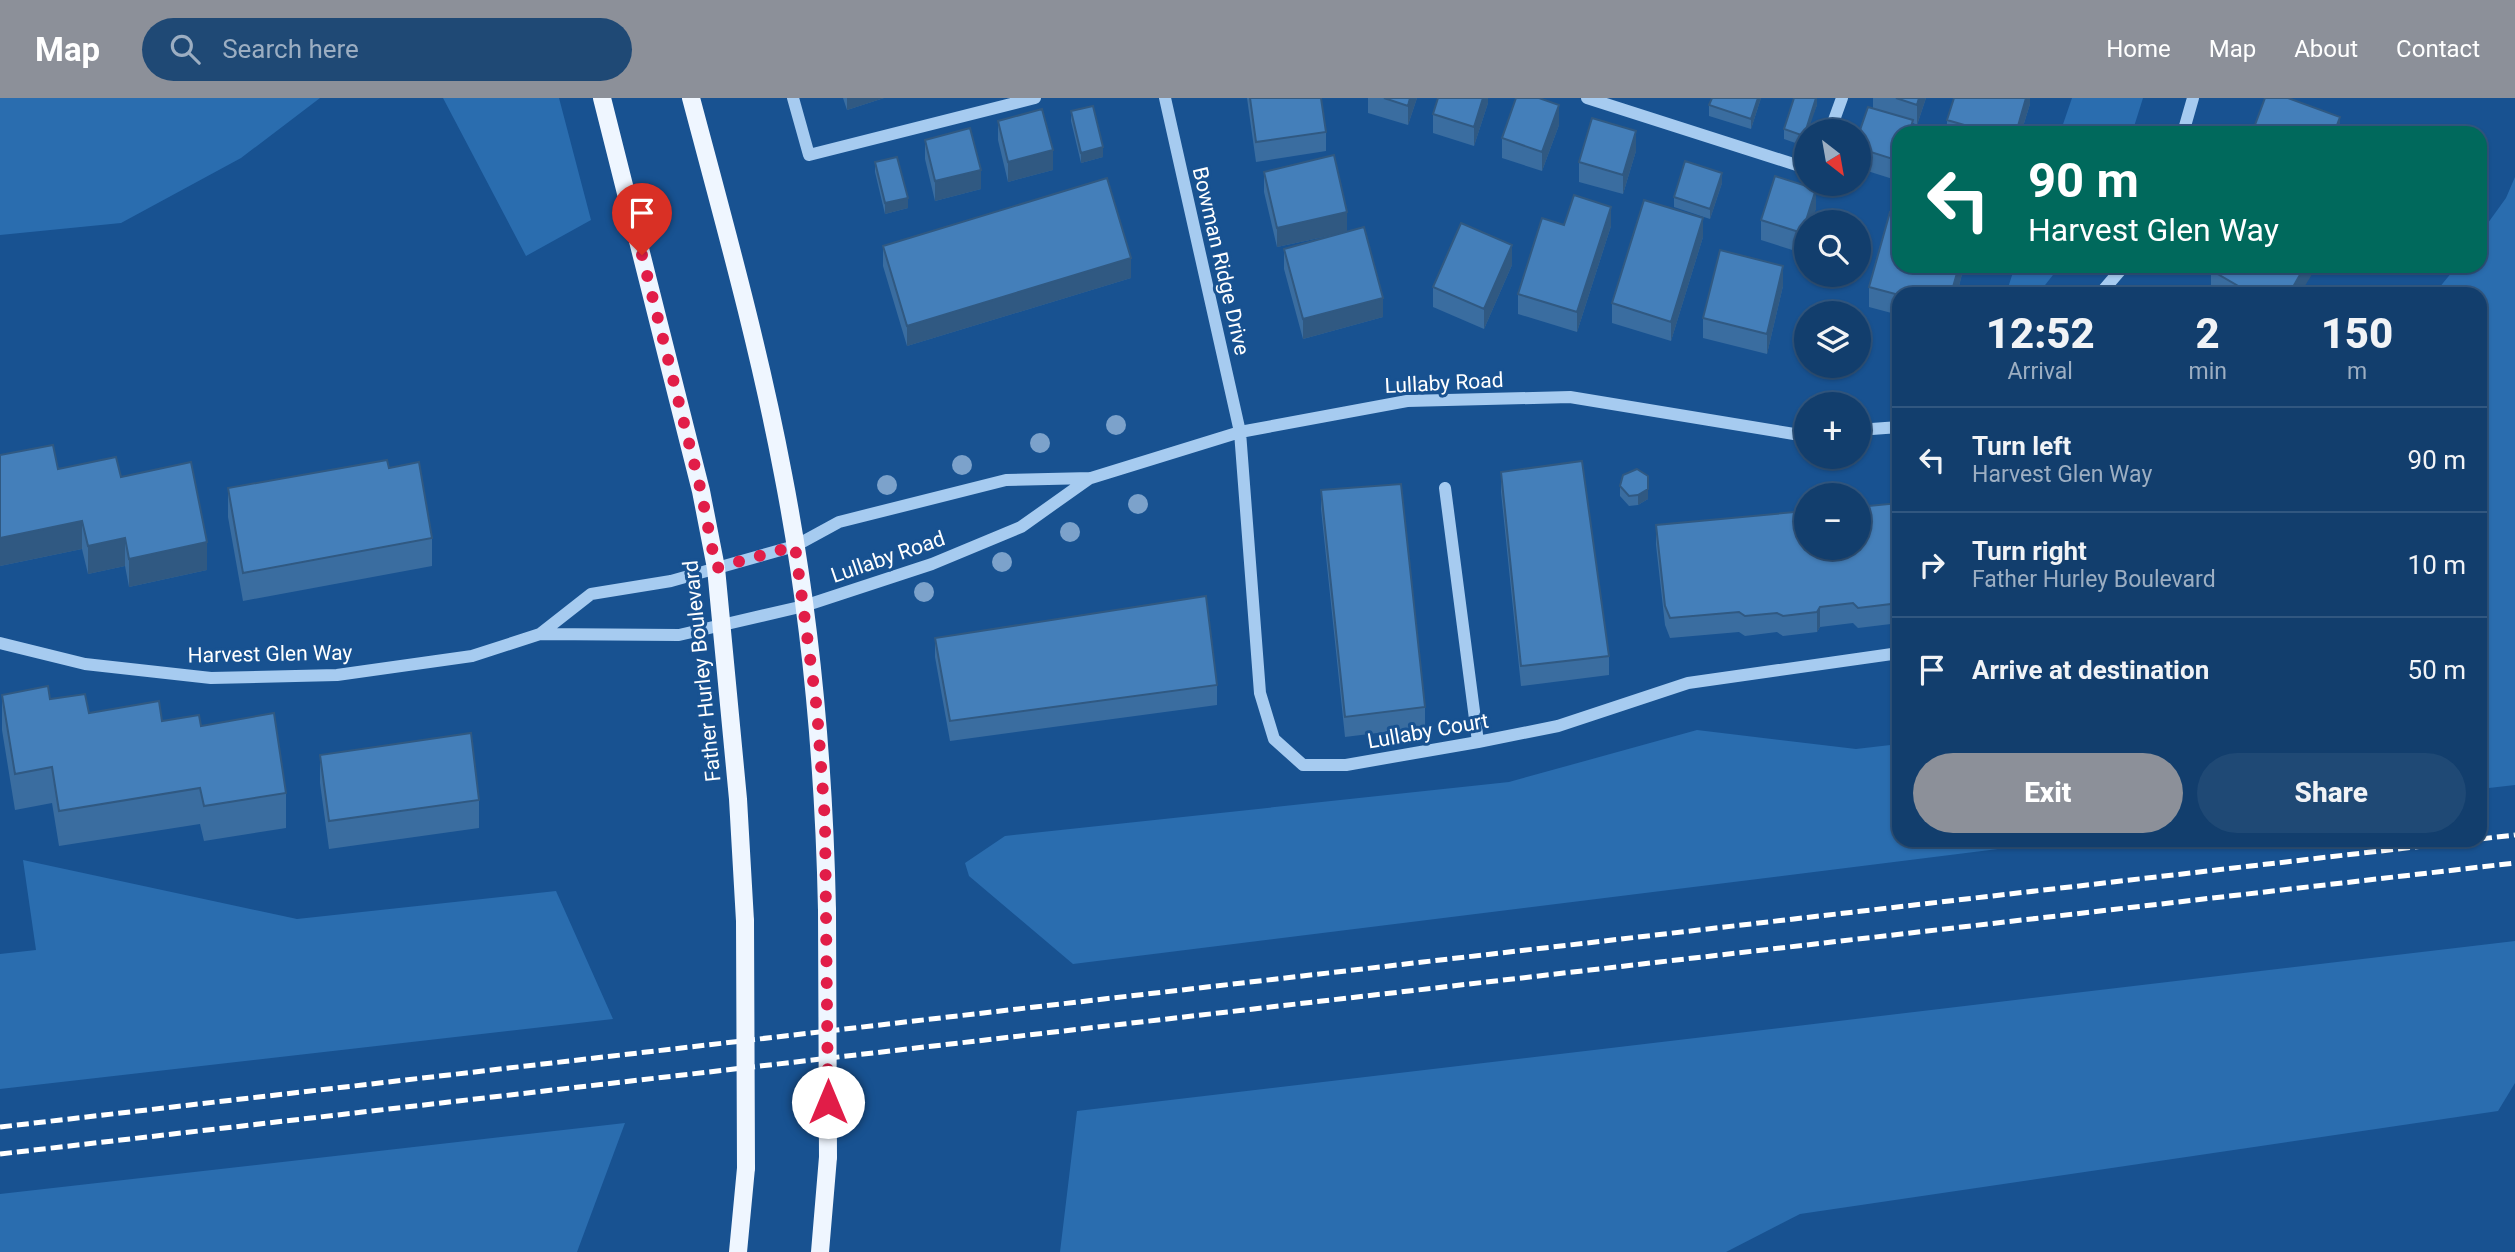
<!DOCTYPE html>
<meta charset="utf-8">
<style>
body{margin:0;font-family:Roboto,sans-serif;background:#1f4975;color:#f1f3f6;height:100vh;display:flex;flex-direction:column;font-size:26px;white-space:nowrap}
*{box-sizing:border-box;margin:0}
p{font-size:23px;color:#9caec2}
.icon{flex:none;width:38px;height:38px;fill:none;stroke:currentColor;stroke-width:2;stroke-linecap:round;stroke-linejoin:round}
.map{position:relative;flex:1;overflow:hidden}
.sheet{position:absolute;left:1892px;top:189px;width:595px;height:560px;display:flex;flex-direction:column;background:#123e6d;border-radius:21px;box-shadow:0 2px 5px #0004,0 0 0 2px #315780}
.sheet>*{flex:none}
.guide{position:absolute;left:1892px;top:28px;width:595px;height:147px;border-radius:21px;box-shadow:0 2px 5px #0004,0 0 0 2px #315780;background:#00695c;color:#fff;overflow:hidden}
.needle{width:46px;rotate:149deg}
.controls{position:absolute;left:1794px;top:21px;display:grid;gap:14px}
.controls a{display:grid;place-items:center;width:77px;height:77px;border-radius:50%;background:#123e6d;box-shadow:0 2px 5px #0004,0 0 0 2px #315780;font-size:35px}
.pin{position:absolute;display:grid;place-items:center;width:60px;height:60px;color:#fff;margin:-72px -30px;border-radius:50% 50% 50% 0;rotate:-45deg;box-shadow:0 0 7px #0007}
.pin .icon{rotate:45deg}
.me{position:absolute;width:77px;margin:-38px;rotate:0deg;stroke-linejoin:round;filter:drop-shadow(0 0 5px #0008)}
.turn{display:flex;align-items:center;gap:24px;height:147px;padding:0 21px;font-size:32px}
.turn .icon{width:91px;height:91px;stroke-width:2.5}
.turn b{display:block;font-size:49px;line-height:60px}
.eta{display:flex;justify-content:space-evenly;align-items:center;height:119px;text-align:center}
.eta b{font-size:42px;font-weight:800;line-height:49px}
.action{display:flex;gap:14px;margin-top:auto;padding:14px 21px}
.action a{flex:1;height:80px;border-radius:42px;background:#8c9099;color:#fff;font-size:28px;font-weight:800;line-height:80px;text-align:center}
.action a+a{background:#1f4975;color:#f1f3f6}
ul{padding:0;list-style:none}
li{display:flex;align-items:center;gap:21px;height:105px;padding:0 21px;border-top:2px solid #315780}
li div{flex:1}
li b{display:block;font-size:26px}
li em{font-style:normal}
header{display:flex;align-items:center;gap:42px;box-sizing:border-box;height:98px;padding:0 35px;background:#8c9099;color:#fff}
header strong{font-size:33px}
nav{display:flex;gap:38px;margin-inline-start:auto;font-size:24px}
.search{width:490px;height:63px;background:#1f4975;display:flex;align-items:center;gap:18px;box-sizing:border-box;padding:0 24px;border-radius:38px;color:#9caec2;font-size:26px}
.map>svg:first-child{display:block}
.green{fill:#2a6daf}
.lines{fill:none;stroke-linecap:round;stroke-linejoin:round}
.minor{stroke:#a6cbf0;stroke-width:12}
.major{stroke:#eff6ff;stroke-width:18}
.rail{stroke:#fff;stroke-width:5;stroke-dasharray:12 5;stroke-linecap:butt}
.major-bridge{stroke:#eff6ff;stroke-width:18}
.tree{fill:#7ca2cb}
.wall{fill:#3a6da0}
.shaded-wall{fill:#305982}
.building{fill:#447fba;stroke:#305982;stroke-width:2}
.route{stroke:#e11d48;stroke-width:12;stroke-dasharray:0 21.6}
.labels{text-anchor:middle;dominant-baseline:central;stroke-width:6;stroke-linejoin:round;paint-order:stroke}
.street-label{font-size:21px;fill:#fff;stroke:#185291}
</style>
<header>
<strong>Map</strong>
<div class="search"><svg class="icon" aria-label="search" viewBox="0 0 24 24"><circle cx="10" cy="10" r="6"/><path d="M15 15l6 6"/></svg>Search here</div>
<nav><a>Home</a><a>Map</a><a>About</a><a>Contact</a></nav>
</header>
<div class="map">
<svg width="2515" height="1154" viewBox="0 0 2515 1154">
<rect width="100%" height="100%" fill="#185291"/>
<!-- green -->
<path class="green" d="M 0,0 L 320,0 L 241,60 L 121,125 L 0,137 Z
M 443,0 L 559,0 L 591,122 L 526,158 Z
M 2072,0 L 2143,0 L 2132,35 L 2060,35 Z
M 2515,79 L 2515,687 L 2480,691 L 2480,196 L 2434,196 L 2457,168 L 2480,168 L 2480,136 L 2506,100 Z
M 2015,168 L 2060,168 L 2038,196 L 2006,196 Z
M 1697,632 L 1856,651 L 1899,646 L 1899,742 L 2071,742 L 1073,866 L 969,778 L 965,765 L 1005,738 L 1509,684 Z
M 23,762 L 297,821 L 556,793 L 613,921 L 0,991 L 0,856 L 36,852 Z
M 2515,843 L 2515,985 L 2498,1013 L 1800,1116 L 1726,1154 L 1060,1154 L 1077,1013 Z
M 625,1025 L 577,1154 L 0,1154 L 0,1096 Z"/>
<g class="lines">
<!-- minor -->
<path class="minor" d="M 793,0 L 809,57 L 1035,0
M 1165,0 L 1240,334 L 1260,595 L 1274,641 L 1303,667 L 1346,667 L 1478,644 L 1558,628 L 1688,585 L 1899,555
M 1587,0 L 1806,70
M 1830,33 L 1842,0
M 2183,35 L 2193,0
M 2100,196 L 2124,168
M 1858,332 L 1899,329
M 1445,390 L 1478,644
M 540,536 L 591,496 L 671,483 L 795,448 L 839,424 L 1006,382 L 1091,380 L 1240,334 L 1407,303 L 1570,299 L 1794,336 L 1806,335
M 0,545 L 85,566 L 211,580 L 337,577 L 472,558 L 540,536 L 679,537 L 804,508 L 932,466 L 1021,429 L 1090,380"/>
<!-- major -->
<path class="major" d="M 602,0 L 701,393 L 716,470 L 738,701 L 745,823
M 691,0 C 724,124 759,249 783,376 C 811,520 824,666 827,812
M 738,1154 L 746,1070
M 820,1154 L 828,1059"/>
<!-- rail -->
<path class="rail" d="M 2480,741 L 2515,737
M 0,1029 L 2475,742
M 0,1056 L 2515,765"/>
<!-- major-bridge -->
<path class="major-bridge" d="M 827,812 L 828,1059
M 745,823 L 746,1070"/>
</g>
<!-- trees -->
<g class="tree">
<circle cx="1116" cy="327" r="10"/>
<circle cx="1040" cy="345" r="10"/>
<circle cx="962" cy="367" r="10"/>
<circle cx="887" cy="387" r="10"/>
<circle cx="1138" cy="406" r="10"/>
<circle cx="1070" cy="434" r="10"/>
<circle cx="1002" cy="464" r="10"/>
<circle cx="924" cy="494" r="10"/>
</g>
<!-- wall -->
<path class="wall" d="M 843,0 L 884,0 L 847,12 Z
M 1247,0 L 1321,0 L 1326,34 L 1326,53 L 1256,64 Z
M 1368,0 L 1417,0 L 1408,27 L 1368,15 Z
M 1488,0 L 1488,5 L 1474,48 L 1433,35 L 1433,16 Z
M 1761,0 L 1751,31 L 1709,18 L 1709,7 Z
M 1817,0 L 1817,7 L 1806,33 L 1806,41 L 1804,48 L 1784,41 L 1784,31 Z
M 1873,0 L 1926,0 L 1917,27 L 1913,25 L 1913,35 L 1899,35 L 1899,83 L 1858,70 L 1858,38 L 1873,10 Z
M 2030,0 L 2030,6 L 2021,35 L 1947,35 L 1947,22 Z
M 1071,13 L 1103,59 L 1081,65 L 1071,23 Z
M 998,23 L 1053,72 L 1008,84 L 998,42 Z
M 1559,27 L 1542,73 L 1502,60 L 1502,40 Z
M 925,42 L 981,91 L 935,103 L 925,61 Z
M 1636,53 L 1623,96 L 1579,84 L 1579,64 Z
M 875,64 L 908,110 L 885,116 L 875,74 Z
M 1264,74 L 1347,134 L 1277,149 L 1264,94 Z
M 1722,85 L 1710,121 L 1674,109 L 1674,99 Z
M 1816,111 L 1806,124 L 1806,143 L 1802,155 L 1761,142 L 1761,122 Z
M 1564,127 L 1611,128 L 1577,234 L 1518,216 L 1518,196 Z
M 1703,139 L 1671,243 L 1612,225 L 1612,205 Z
M 883,148 L 1131,180 L 907,248 L 883,168 Z
M 1284,151 L 1383,219 L 1303,241 L 1284,171 Z
M 1512,167 L 1484,231 L 1433,209 L 1433,189 Z
M 1899,168 L 1964,168 L 1957,196 L 1899,196 L 1899,217 L 1869,209 L 1869,189 Z
M 2211,172 L 2300,196 L 2218,196 L 2211,192 Z
M 1783,188 L 1767,256 L 1703,240 L 1703,220 Z
M 0,357 L 58,371 L 121,379 L 207,472 L 129,489 L 125,468 L 88,476 L 82,451 L 0,468 Z
M 389,370 L 432,440 L 432,468 L 243,503 L 228,419 L 228,390 Z
M 1501,374 L 1609,558 L 1609,577 L 1521,588 L 1501,394 Z
M 1648,378 L 1648,401 L 1638,407 L 1629,408 L 1620,398 L 1620,388 Z
M 1321,392 L 1425,609 L 1425,629 L 1345,639 L 1321,411 Z
M 1899,405 L 1899,525 L 1858,530 L 1853,525 L 1820,529 L 1817,534 L 1783,538 L 1777,534 L 1745,538 L 1739,534 L 1670,540 L 1665,527 L 1656,447 L 1656,427 Z
M 935,540 L 1217,587 L 1217,607 L 950,643 L 935,559 Z
M 2,597 L 50,601 L 89,615 L 201,628 L 286,695 L 286,730 L 204,743 L 200,726 L 59,748 L 52,705 L 15,712 L 2,632 Z
M 320,657 L 479,702 L 479,730 L 329,751 L 320,685 Z"/>
<!-- shaded-wall -->
<path class="shaded-wall" d="M 847,0 L 884,0 L 847,12 Z
M 1410,0 L 1417,0 L 1408,27 L 1408,8 Z
M 1483,0 L 1488,0 L 1488,5 L 1474,48 L 1474,29 Z
M 1758,0 L 1761,0 L 1751,31 L 1751,21 Z
M 1816,0 L 1817,0 L 1817,7 L 1808,33 L 1806,33 L 1806,41 L 1804,48 L 1804,38 Z
M 1919,0 L 1926,0 L 1917,27 L 1917,7 Z
M 2026,0 L 2030,0 L 2030,6 L 2021,35 L 2016,35 Z
M 1559,7 L 1559,27 L 1542,73 L 1542,54 Z
M 2340,19 L 2340,35 L 2334,35 Z
M 1913,22 L 1913,35 L 1909,35 Z
M 1636,33 L 1636,53 L 1623,96 L 1623,77 Z
M 1103,49 L 1103,59 L 1081,65 L 1081,55 Z
M 1053,52 L 1053,72 L 1008,84 L 1008,64 Z
M 981,72 L 981,91 L 935,103 L 935,83 Z
M 1722,75 L 1722,85 L 1710,121 L 1710,111 Z
M 1816,91 L 1816,111 L 1812,124 L 1806,124 L 1806,143 L 1802,155 L 1802,135 Z
M 908,100 L 908,110 L 885,116 L 885,105 Z
M 1611,109 L 1611,128 L 1577,234 L 1577,214 Z
M 1347,114 L 1347,134 L 1277,149 L 1277,130 Z
M 1703,120 L 1703,139 L 1671,243 L 1671,224 Z
M 1512,147 L 1512,167 L 1484,231 L 1484,211 Z
M 1131,160 L 1131,180 L 907,248 L 907,228 Z
M 1783,168 L 1783,188 L 1767,256 L 1767,236 Z
M 1959,168 L 1964,168 L 1957,196 L 1951,196 Z
M 2305,168 L 2317,168 L 2300,196 L 2289,196 Z
M 1383,200 L 1383,219 L 1303,241 L 1303,221 Z
M 1648,391 L 1648,401 L 1638,407 L 1638,397 Z
M 82,423 L 82,451 L 0,468 L 0,440 Z
M 125,440 L 125,468 L 88,476 L 88,448 Z
M 207,444 L 207,472 L 129,489 L 129,461 Z
M 1820,509 L 1820,529 L 1817,534 L 1817,514 Z"/>
<!-- building -->
<path class="building" d="M 1250,0 L 1321,0 L 1326,34 L 1256,44 Z
M 1384,0 L 1410,0 L 1408,8 Z
M 1438,0 L 1483,0 L 1474,29 L 1433,16 Z
M 1516,0 L 1539,0 L 1559,7 L 1542,54 L 1502,40 Z
M 1712,0 L 1758,0 L 1751,21 L 1709,7 Z
M 1794,0 L 1816,0 L 1804,38 L 1784,31 Z
M 1896,0 L 1919,0 L 1917,7 Z
M 1954,0 L 2026,0 L 2016,35 L 1992,35 L 1947,22 Z
M 2265,0 L 2288,0 L 2340,19 L 2334,35 L 2252,35 Z
M 1093,8 L 1103,49 L 1081,55 L 1071,13 Z
M 1868,9 L 1913,22 L 1909,35 L 1899,35 L 1899,63 L 1858,50 L 1858,38 Z
M 1042,11 L 1053,52 L 1008,64 L 998,23 Z
M 1592,20 L 1636,33 L 1623,77 L 1579,64 Z
M 970,30 L 981,72 L 935,83 L 925,42 Z
M 1334,57 L 1347,114 L 1277,130 L 1264,74 Z
M 897,59 L 908,100 L 885,105 L 875,64 Z
M 1685,63 L 1722,75 L 1710,111 L 1674,99 Z
M 1775,78 L 1816,91 L 1802,135 L 1761,122 Z
M 1107,80 L 1131,160 L 907,228 L 883,148 Z
M 1574,97 L 1611,109 L 1577,214 L 1518,196 L 1542,120 L 1564,127 Z
M 1644,102 L 1703,120 L 1671,224 L 1612,205 Z
M 1890,114 L 1899,116 L 1899,168 L 1959,168 L 1951,196 L 1899,196 L 1899,197 L 1869,189 Z
M 1461,125 L 1512,147 L 1484,211 L 1433,189 Z
M 1364,129 L 1383,200 L 1303,221 L 1284,151 Z
M 1720,152 L 1783,168 L 1767,236 L 1703,220 Z
M 2213,168 L 2305,168 L 2289,196 L 2252,196 L 2211,172 Z
M 53,347 L 58,371 L 116,359 L 121,379 L 191,364 L 207,444 L 129,461 L 125,440 L 88,448 L 82,423 L 0,440 L 0,357 Z
M 387,362 L 389,370 L 419,364 L 432,440 L 243,475 L 228,390 Z
M 1582,363 L 1609,558 L 1521,568 L 1501,374 Z
M 1637,371 L 1648,378 L 1648,391 L 1638,397 L 1629,398 L 1620,388 L 1623,377 Z
M 1401,386 L 1425,609 L 1345,619 L 1321,392 Z
M 1899,405 L 1899,505 L 1858,510 L 1853,505 L 1820,509 L 1817,514 L 1783,518 L 1777,515 L 1745,518 L 1739,514 L 1670,520 L 1665,508 L 1656,427 L 1806,413 L 1806,450 L 1858,450 L 1858,409 Z
M 1206,498 L 1217,587 L 950,623 L 935,540 Z
M 48,588 L 50,601 L 85,596 L 89,615 L 159,603 L 162,623 L 199,617 L 201,628 L 274,615 L 286,695 L 204,708 L 200,690 L 59,713 L 52,669 L 15,676 L 2,597 Z
M 471,635 L 479,702 L 329,723 L 320,657 Z"/>
<g class="lines">
<!-- route -->
<path class="route" d="M 642,157 L 701,393 L 716,470 L 795,448 L 817,612 L 825,723 L 828,1004"/>
</g>
<g class="labels">
<!-- street labels -->
<g class="street-label">
<text transform="translate(1221 163) rotate(77)">Bowman Ridge Drive</text>
<text transform="translate(1444 285) rotate(-3)">Lullaby Road</text>
<text transform="translate(888 459) rotate(-19)">Lullaby Road</text>
<text transform="translate(270 556) rotate(-1)">Harvest Glen Way</text>
<text transform="translate(702 573) rotate(-96)">Father Hurley Boulevard</text>
<text transform="translate(1428 633) rotate(-10)">Lullaby Court</text>
</g>
</g>
</svg>
<div class="controls">
<a><svg class="needle" viewBox="-14 -14 28 28"><path d="M0-13l5 13h-10z" fill="#e53935"/><path d="M0 13l5-13h-10z" fill="#9caec2"/></svg></a>
<a><svg class="icon" aria-label="search" viewBox="0 0 24 24"><circle cx="10" cy="10" r="6"/><path d="M15 15l6 6"/></svg></a>
<a><svg class="icon" aria-label="layers" viewBox="0 0 24 24"><path d="M12 4l9 5-9 5-9-5zM3 14l9 5 9-5"/></svg></a>
<a>+</a>
<a>−</a>
</div>
<div class="pin" style="left:642px;top:157px;background:#d93025"><svg class="icon" aria-label="arrive" viewBox="0 0 24 24"><path d="M6 21V4h12l-3 4 3 4H6"/></svg></div>
<svg class="me" style="left:828px;top:1004px" viewBox="-20 -20 40 40"><circle r="19" fill="#fff"/><path d="M0-13L10 11 0 6-10 11z" fill="#e11d48"/></svg>
<div class="guide">
<div class="turn"><svg class="icon" aria-label="left" viewBox="0 0 24 24"><path d="M17 20v-9H6M10 6l-5 5 5 5"/></svg><div><b>90 m</b>Harvest Glen Way</div></div>
</div>
<section class="sheet">
<div class="eta">
<div><b>12:52</b><p>Arrival</p></div>
<div><b>2</b><p>min</p></div>
<div><b>150</b><p>m</p></div>
</div>
<ul>
<li><svg class="icon" aria-label="left" viewBox="0 0 24 24"><path d="M17 20v-9H6M10 6l-5 5 5 5"/></svg><div><b>Turn left</b><p>Harvest Glen Way</p></div><em>90 m</em></li>
<li><svg class="icon" aria-label="right" viewBox="0 0 24 24"><path d="M7 20v-9h11M14 6l5 5-5 5"/></svg><div><b>Turn right</b><p>Father Hurley Boulevard</p></div><em>10 m</em></li>
<li><svg class="icon" aria-label="arrive" viewBox="0 0 24 24"><path d="M6 21V4h12l-3 4 3 4H6"/></svg><div><b>Arrive at destination</b></div><em>50 m</em></li>
</ul>
<div class="action"><a>Exit</a><a>Share</a></div>
</section>
</div>
